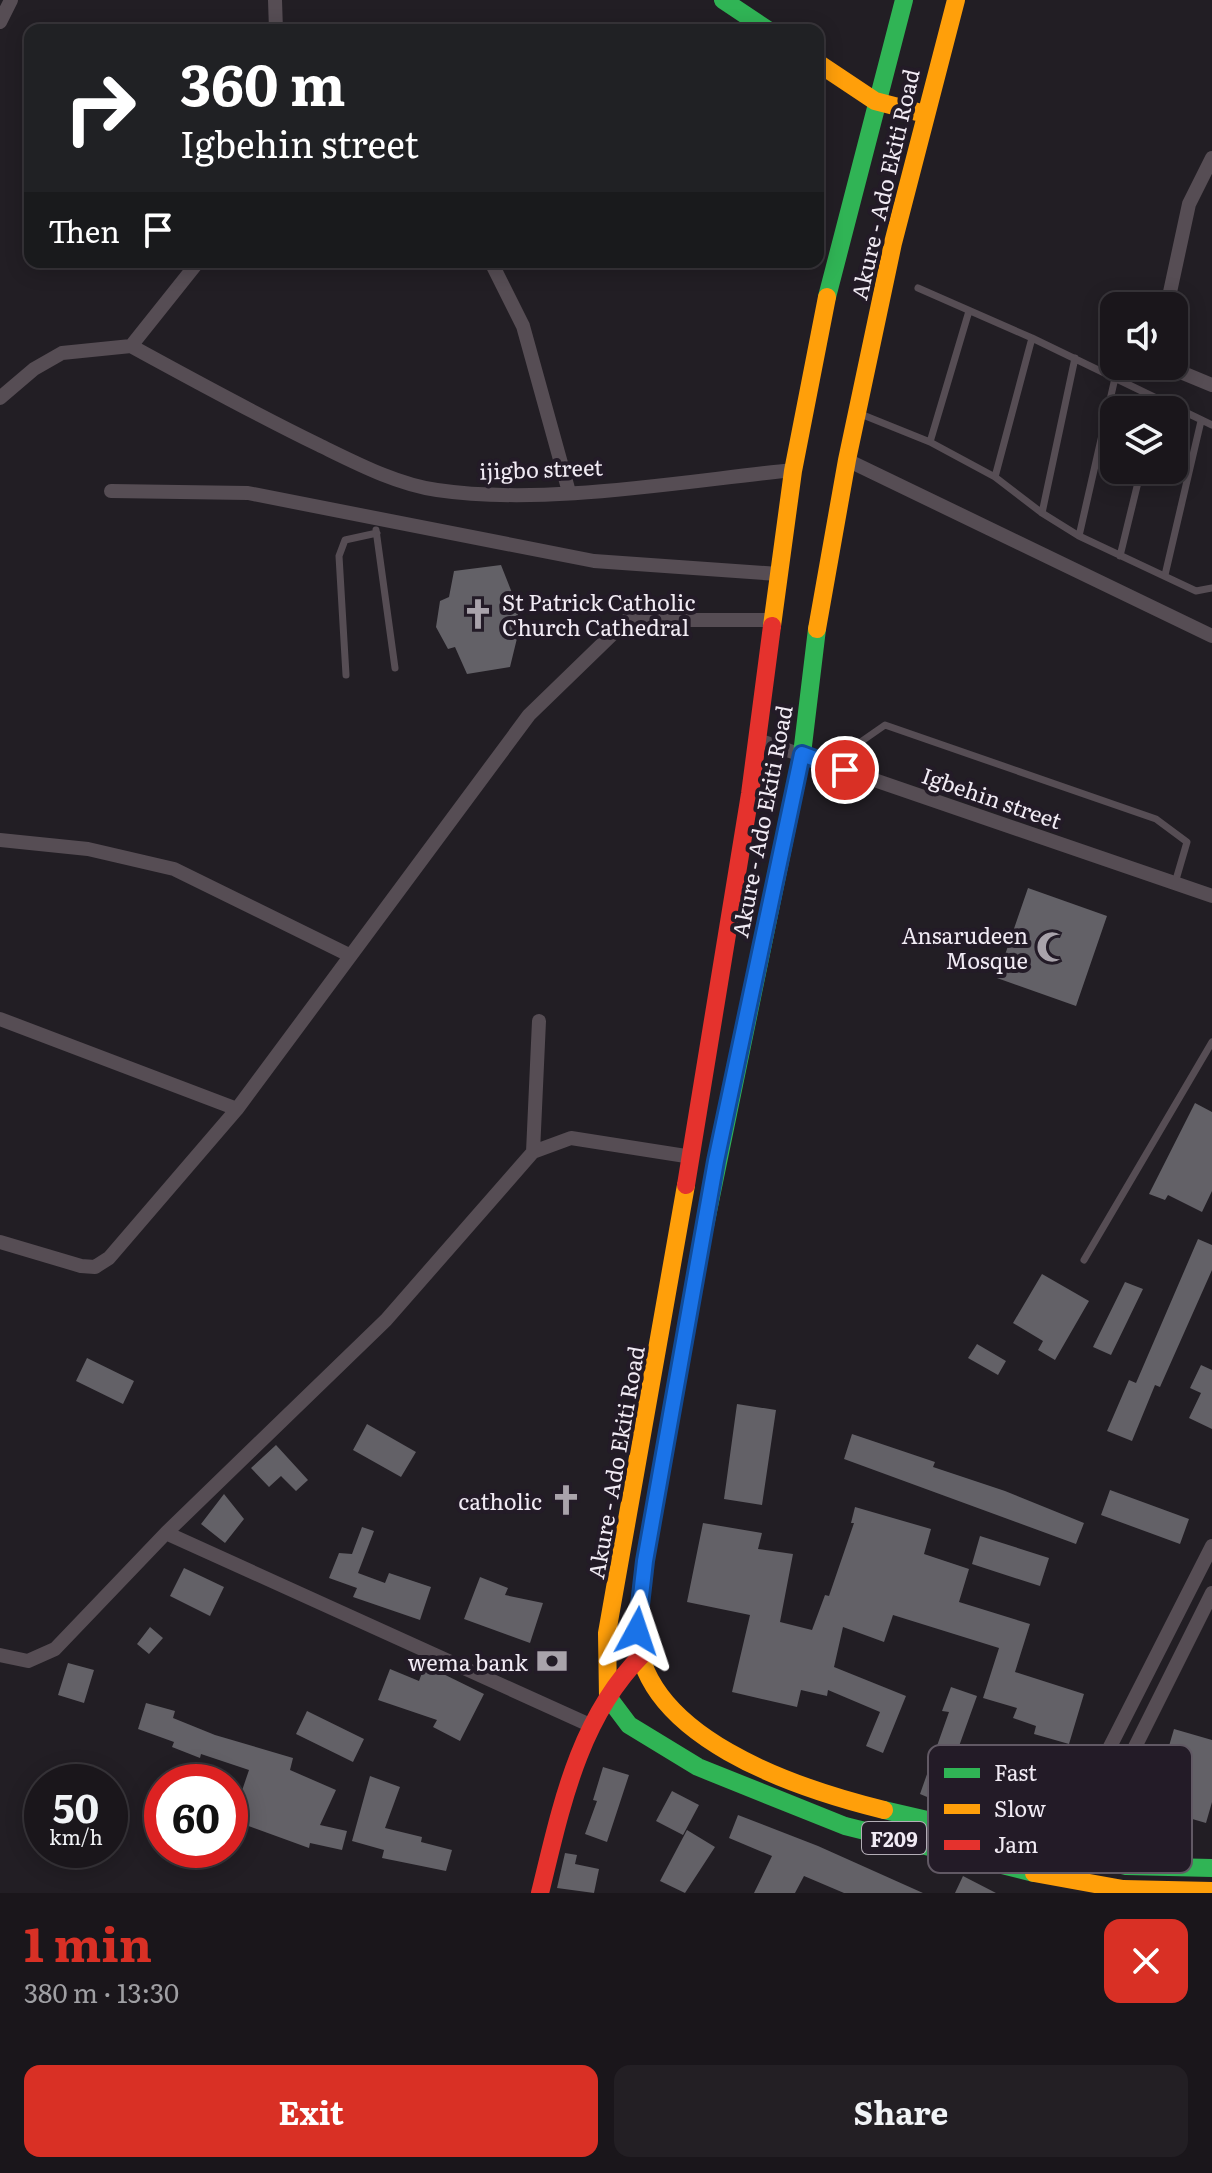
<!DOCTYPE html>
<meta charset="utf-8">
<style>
body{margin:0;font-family:Literata,serif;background:#231f24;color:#f1f3f6;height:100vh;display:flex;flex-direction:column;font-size:30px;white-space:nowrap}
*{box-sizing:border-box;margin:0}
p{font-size:26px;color:#9f9fa3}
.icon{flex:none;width:44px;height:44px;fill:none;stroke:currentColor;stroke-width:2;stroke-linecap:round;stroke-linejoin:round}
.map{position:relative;height:1893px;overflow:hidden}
.panel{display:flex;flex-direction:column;background:#1a161b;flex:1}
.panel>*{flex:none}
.banner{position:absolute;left:24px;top:24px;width:800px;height:244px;border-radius:16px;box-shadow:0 4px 20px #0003,0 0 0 2px #38353a;background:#202124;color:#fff;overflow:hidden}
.tools{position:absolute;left:1100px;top:292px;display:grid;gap:16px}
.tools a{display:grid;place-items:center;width:88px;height:88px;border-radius:16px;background:#1a161b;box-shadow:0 4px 20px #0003,0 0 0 2px #38353a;font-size:40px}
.speed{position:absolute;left:24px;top:1764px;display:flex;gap:16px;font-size:40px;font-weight:700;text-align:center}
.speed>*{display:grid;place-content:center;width:104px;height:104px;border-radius:50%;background:#1a161b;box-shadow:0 4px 20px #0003,0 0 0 2px #38353a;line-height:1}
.speed small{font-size:20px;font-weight:400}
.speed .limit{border:12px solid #d22;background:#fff;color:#111}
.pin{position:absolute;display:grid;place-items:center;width:68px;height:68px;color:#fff;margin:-34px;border:4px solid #fff;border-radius:50%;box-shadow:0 2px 8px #0007}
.me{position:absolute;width:88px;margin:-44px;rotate:5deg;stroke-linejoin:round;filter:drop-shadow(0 0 6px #0008)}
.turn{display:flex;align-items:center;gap:28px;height:168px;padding:0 24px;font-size:36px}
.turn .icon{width:104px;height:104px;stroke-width:2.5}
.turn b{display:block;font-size:56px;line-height:68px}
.then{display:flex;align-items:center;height:76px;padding:0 24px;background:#0003;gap:16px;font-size:30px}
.round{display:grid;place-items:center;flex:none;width:84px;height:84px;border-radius:16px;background:#231f24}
.head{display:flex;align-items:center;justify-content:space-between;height:136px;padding:0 24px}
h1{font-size:48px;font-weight:700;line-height:60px;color:#d93025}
.action{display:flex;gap:16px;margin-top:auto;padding:16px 24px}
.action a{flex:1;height:92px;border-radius:16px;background:#d93025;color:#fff;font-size:32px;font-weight:700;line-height:92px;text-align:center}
.action a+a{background:#231f24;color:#f1f3f6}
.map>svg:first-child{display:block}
.building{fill:#636167}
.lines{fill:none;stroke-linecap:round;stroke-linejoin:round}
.lane{stroke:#564d54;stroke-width:7}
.street{stroke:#564d54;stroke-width:14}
.fast{stroke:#30b455;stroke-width:18}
.slow{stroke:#ff9f0a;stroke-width:18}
.jam{stroke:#e5322d;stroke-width:18}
.route-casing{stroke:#114b97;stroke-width:20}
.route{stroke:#1a73e8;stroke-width:14}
.labels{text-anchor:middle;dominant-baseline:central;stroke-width:8;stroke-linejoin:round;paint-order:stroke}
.shield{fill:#231b27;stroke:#b3adb6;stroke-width:2}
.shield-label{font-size:20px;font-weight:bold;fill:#f1ebf4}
.street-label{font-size:22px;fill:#f1ebf4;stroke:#231b27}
.poi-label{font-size:22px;fill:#f1ebf4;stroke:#231b27;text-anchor:end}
.key{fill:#231b27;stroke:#615964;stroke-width:2}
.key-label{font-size:22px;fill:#f1ebf4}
</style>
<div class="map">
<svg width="1212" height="1893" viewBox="0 0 1212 1893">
<rect width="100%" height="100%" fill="#221e24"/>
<!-- building -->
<path class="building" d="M 501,565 L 516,603 L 520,626 L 510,667 L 467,674 L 455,647 L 448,649 L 436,627 L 440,601 L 449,597 L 454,571 Z
M 1028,888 L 1107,916 L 1076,1006 L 997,978 Z
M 1195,1103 L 1212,1112 L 1212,1191 L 1202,1212 L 1168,1195 L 1165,1200 L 1149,1194 Z
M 1198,1239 L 1212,1245 L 1212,1270 L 1160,1387 L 1155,1385 L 1132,1441 L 1107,1431 L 1129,1380 L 1136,1383 Z
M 1042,1274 L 1089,1301 L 1055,1360 L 1038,1350 L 1043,1341 L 1013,1323 Z
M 1125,1282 L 1143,1289 L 1111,1355 L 1093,1347 Z
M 977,1344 L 1006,1361 L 998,1375 L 968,1358 Z
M 87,1358 L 134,1381 L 123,1404 L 76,1381 Z
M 1201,1365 L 1212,1370 L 1212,1429 L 1189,1418 L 1201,1393 L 1190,1388 Z
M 737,1404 L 776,1410 L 762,1505 L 724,1499 Z
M 367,1424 L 416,1452 L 401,1477 L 353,1450 Z
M 852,1434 L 935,1462 L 933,1467 L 1005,1491 L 1084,1523 L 1076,1544 L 844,1459 Z
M 276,1445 L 308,1480 L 296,1491 L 281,1476 L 269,1487 L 251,1468 Z
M 1110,1490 L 1189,1519 L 1180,1544 L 1101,1515 Z
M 224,1494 L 244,1519 L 225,1543 L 201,1524 Z
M 855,1507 L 931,1529 L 924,1554 L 969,1569 L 959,1602 L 1030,1624 L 1015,1672 L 1084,1694 L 1069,1744 L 1034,1734 L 1036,1726 L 1013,1718 L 1017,1708 L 983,1698 L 999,1648 L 893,1615 L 884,1642 L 843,1627 L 834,1667 L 906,1696 L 883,1753 L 866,1746 L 880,1712 L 828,1690 L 827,1696 L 801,1690 L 797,1707 L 732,1692 L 750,1615 L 687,1602 L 703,1523 L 762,1533 L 758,1549 L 793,1554 L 780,1622 L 812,1630 L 825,1595 L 829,1596 L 854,1523 L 851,1523 Z
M 362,1527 L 374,1531 L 358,1573 L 385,1583 L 389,1573 L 431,1587 L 420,1620 L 353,1597 L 357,1588 L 329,1578 L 339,1553 L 352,1554 Z
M 980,1536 L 1049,1558 L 1040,1586 L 972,1564 Z
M 184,1568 L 224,1587 L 210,1616 L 170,1596 Z
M 480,1577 L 508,1588 L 505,1595 L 543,1603 L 530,1643 L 464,1619 Z
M 150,1627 L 163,1638 L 149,1654 L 137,1644 Z
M 68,1663 L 94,1670 L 84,1703 L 58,1695 Z
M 425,1665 L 484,1694 L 460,1741 L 433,1727 L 437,1720 L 378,1700 L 390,1669 L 419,1681 Z
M 951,1687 L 977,1696 L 939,1802 L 920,1794 L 949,1712 L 942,1711 Z
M 146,1703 L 175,1711 L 173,1718 L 215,1735 L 293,1758 L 290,1770 L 336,1790 L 320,1825 L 347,1831 L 342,1850 L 310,1843 L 309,1848 L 232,1820 L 249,1770 L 201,1754 L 200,1758 L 172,1747 L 174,1742 L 138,1729 Z
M 307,1711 L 364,1739 L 353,1762 L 296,1734 Z
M 1174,1729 L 1212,1740 L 1212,1802 L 1206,1823 L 1151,1807 Z
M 997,1744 L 1030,1752 L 1023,1782 L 990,1775 Z
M 603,1767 L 629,1775 L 607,1842 L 585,1834 L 597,1801 L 593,1800 Z
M 370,1776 L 400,1787 L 385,1828 L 422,1837 L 421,1842 L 452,1850 L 446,1871 L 382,1858 L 384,1850 L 352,1841 Z
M 672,1791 L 699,1805 L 683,1835 L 656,1821 Z
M 738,1815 L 818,1846 L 923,1893 L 844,1893 L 804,1876 L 795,1893 L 754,1893 L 772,1856 L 729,1838 Z
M 687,1830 L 715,1847 L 685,1893 L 660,1881 Z
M 565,1853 L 577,1855 L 575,1864 L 599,1869 L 594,1893 L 557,1888 Z
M 963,1876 L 996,1893 L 955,1893 Z"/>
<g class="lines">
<!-- lane -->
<path class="lane" d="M 918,288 L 1032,338 L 1212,425
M 863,415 L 930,442 L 995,477 L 1042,513 L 1079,536 L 1196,591 L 1212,588
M 930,442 L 969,311
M 995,477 L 1032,338
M 1042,513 L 1075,358
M 376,530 L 395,668
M 1079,536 L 1115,378
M 1120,556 L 1141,470
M 1165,575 L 1201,421
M 346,675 L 339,556 L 345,540 L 377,533
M 845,770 L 862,741 L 885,725 L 1156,819 L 1187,842 L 1175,883
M 1084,1260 L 1212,1042"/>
<!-- street -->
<path class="street" d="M 275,0 L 276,30
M 0,22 L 11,0
M 491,262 L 523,326 L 569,492
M 1167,306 L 1189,204 L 1212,158
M 131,346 C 193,380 255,414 319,445 C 356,463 396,484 437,490 C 545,506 684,481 793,470
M 1166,366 L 1212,385
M 0,398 L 34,369 L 62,353 L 131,346 L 198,262
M 847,460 L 1212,636
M 111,491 L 248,493 L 594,561 L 778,574
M 758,740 L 1212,896
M 0,840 L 88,849 L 174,869 L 349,955
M 0,1019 L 237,1109
M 533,1152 L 539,1021
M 0,1242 L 81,1266 L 95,1267 L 109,1258 L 237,1109 L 529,715 L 627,620 L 773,620
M 166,1533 L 386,1320 L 533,1152 L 571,1138 L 692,1157
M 0,1655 L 28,1661 L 55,1649 L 166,1533 L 592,1726
M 1057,1851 L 1212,1546
M 1088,1857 L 1135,1747 L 1212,1593"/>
<!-- fast -->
<path class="fast" d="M 723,0 L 768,30
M 827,297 L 904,0
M 700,1250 L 802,754 L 817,629
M 608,1697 L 629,1725 L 698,1767 L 845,1826 L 1034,1873
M 884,1810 L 1126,1866 L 1212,1868"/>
<!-- slow -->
<path class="slow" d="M 818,63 L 875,101 L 925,114
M 772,626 L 793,471 L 827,297
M 817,629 L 847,460 L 893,243 L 956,0
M 637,1627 C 636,1737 799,1789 884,1810
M 608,1697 L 607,1633 L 686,1185
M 1034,1873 L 1123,1889 L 1212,1891"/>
<!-- jam -->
<path class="jam" d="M 686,1185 L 750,794 L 772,626
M 637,1627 L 645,1561 L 700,1250
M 540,1893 C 561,1808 578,1719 642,1655"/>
</g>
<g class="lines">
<defs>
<path id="route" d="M 637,1631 L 645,1561 L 716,1161 L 802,754 L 845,770"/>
</defs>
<!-- route casing -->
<use href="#route" class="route-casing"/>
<!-- route -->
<use href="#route" class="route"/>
</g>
<!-- icons -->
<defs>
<symbol id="church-bare" viewBox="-9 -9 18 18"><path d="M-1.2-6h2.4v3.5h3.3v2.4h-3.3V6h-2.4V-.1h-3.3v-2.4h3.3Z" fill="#a9a3ab" stroke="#231b27" stroke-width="2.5" paint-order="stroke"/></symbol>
<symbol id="mosque-bare" viewBox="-9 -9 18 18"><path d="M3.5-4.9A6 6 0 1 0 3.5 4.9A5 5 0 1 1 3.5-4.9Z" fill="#a9a3ab" stroke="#231b27" stroke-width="2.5" paint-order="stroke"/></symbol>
<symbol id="bank-bare" viewBox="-9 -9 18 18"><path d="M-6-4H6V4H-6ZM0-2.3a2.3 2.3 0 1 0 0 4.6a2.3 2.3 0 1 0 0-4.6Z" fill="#a9a3ab" stroke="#231b27" stroke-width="2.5" paint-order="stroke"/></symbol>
</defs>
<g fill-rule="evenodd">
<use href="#church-bare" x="456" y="592" width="44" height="44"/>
<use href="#mosque-bare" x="1030" y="925" width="44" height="44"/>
<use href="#church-bare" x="544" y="1478" width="44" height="44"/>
<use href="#bank-bare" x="530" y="1639" width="44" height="44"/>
</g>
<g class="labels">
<!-- shield labels -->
<rect class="shield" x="862" y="1822" width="64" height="32" rx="6"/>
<g class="shield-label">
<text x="894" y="1838">F209</text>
</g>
<!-- street labels -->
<g class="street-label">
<text transform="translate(884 184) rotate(-77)">Akure - Ado Ekiti Road</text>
<text transform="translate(541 468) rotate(-2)">ijigbo street</text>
<text transform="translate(992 797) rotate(19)">Igbehin street</text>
<text transform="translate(761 821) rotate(-79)">Akure - Ado Ekiti Road</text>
<text transform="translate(615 1462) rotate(-80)">Akure - Ado Ekiti Road</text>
</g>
<!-- poi labels -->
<g class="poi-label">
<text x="502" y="601" text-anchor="start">St Patrick Catholic<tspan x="502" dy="25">Church Cathedral</tspan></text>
<text x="1028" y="934">Ansarudeen<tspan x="1028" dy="25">Mosque</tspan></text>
<text x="542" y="1500">catholic</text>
<text x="528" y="1661">wema bank</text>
</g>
</g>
<!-- legend -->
<rect x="928" y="1745" width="264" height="128" rx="12" class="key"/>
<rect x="944" y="1768" width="36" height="10" fill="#30b455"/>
<rect x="944" y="1804" width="36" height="10" fill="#ff9f0a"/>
<rect x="944" y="1840" width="36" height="10" fill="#e5322d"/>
<g class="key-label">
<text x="994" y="1781">Fast</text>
<text x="994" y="1817">Slow</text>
<text x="994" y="1853">Jam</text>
</g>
</svg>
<div class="tools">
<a><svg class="icon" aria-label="sound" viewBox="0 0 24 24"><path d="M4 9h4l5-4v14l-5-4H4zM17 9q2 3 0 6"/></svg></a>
<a><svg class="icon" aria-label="layers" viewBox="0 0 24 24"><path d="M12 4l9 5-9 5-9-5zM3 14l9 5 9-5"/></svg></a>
</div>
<div class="speed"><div>50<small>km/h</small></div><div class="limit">60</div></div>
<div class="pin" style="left:845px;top:770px;background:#d93025"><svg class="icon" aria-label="arrive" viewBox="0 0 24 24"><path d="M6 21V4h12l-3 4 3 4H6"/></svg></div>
<svg class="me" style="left:637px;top:1631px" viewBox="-20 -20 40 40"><path d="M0-17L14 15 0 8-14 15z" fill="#1a73e8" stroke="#fff" stroke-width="4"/></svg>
<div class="banner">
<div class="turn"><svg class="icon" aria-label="right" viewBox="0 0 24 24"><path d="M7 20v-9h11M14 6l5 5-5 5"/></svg><div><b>360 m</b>Igbehin street</div></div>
<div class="then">Then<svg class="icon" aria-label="arrive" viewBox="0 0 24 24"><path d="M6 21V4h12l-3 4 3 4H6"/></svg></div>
</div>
</div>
<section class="panel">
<div class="head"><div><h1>1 min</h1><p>380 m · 13:30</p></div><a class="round" style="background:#d93025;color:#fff"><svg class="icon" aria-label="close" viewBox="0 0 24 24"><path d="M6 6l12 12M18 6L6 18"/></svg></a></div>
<div class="action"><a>Exit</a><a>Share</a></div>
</section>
